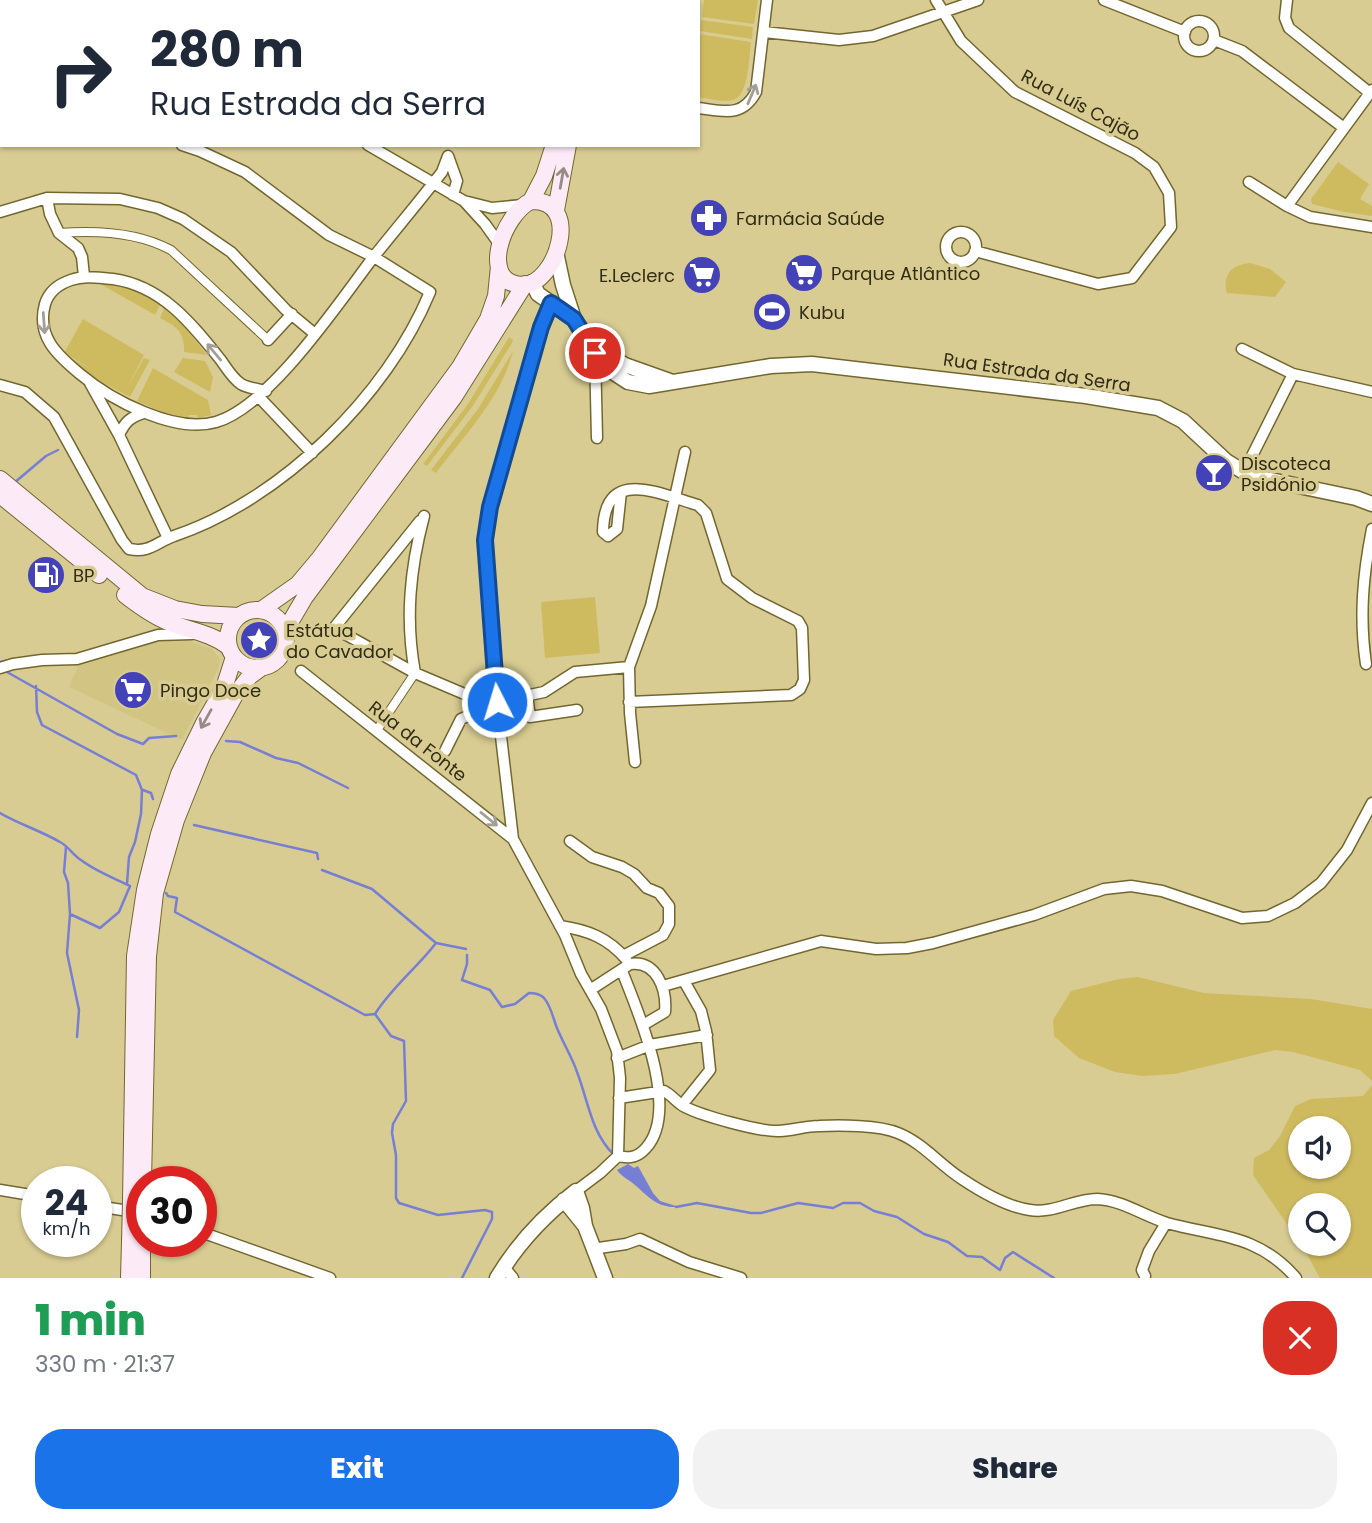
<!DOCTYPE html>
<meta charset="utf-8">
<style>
body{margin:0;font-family:Poppins,sans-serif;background:#f2f2f3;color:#1f2937;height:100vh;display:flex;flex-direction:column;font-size:26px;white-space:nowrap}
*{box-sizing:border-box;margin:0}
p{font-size:23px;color:#747a83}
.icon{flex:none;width:38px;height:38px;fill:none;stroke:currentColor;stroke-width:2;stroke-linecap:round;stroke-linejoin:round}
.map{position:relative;height:1278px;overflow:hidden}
.drawer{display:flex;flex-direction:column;background:#fff;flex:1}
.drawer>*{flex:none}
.hud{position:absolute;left:0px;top:0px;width:700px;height:147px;box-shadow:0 2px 5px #0004;background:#fff;color:#1f2937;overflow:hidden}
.buttons{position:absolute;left:1288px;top:1116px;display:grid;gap:14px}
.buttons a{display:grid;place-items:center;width:63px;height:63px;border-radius:50%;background:#fff;box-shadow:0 2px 5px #0004;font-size:35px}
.speed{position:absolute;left:21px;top:1166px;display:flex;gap:14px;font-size:35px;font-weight:700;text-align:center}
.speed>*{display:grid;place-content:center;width:91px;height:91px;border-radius:50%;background:#fff;box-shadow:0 2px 5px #0004;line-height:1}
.speed small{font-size:18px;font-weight:400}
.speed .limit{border:10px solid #d22;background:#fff;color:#111}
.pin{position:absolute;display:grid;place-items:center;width:60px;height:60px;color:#fff;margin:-30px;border:4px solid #fff;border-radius:50%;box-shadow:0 2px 7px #0007}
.me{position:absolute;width:77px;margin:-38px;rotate:355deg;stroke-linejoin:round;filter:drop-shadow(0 0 5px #0008)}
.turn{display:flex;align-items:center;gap:24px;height:147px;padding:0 35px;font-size:32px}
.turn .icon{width:91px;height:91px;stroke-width:2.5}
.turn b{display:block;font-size:49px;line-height:60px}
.round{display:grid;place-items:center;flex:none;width:74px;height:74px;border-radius:28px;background:#f2f2f3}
.overview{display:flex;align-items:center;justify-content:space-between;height:119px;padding:0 35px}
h1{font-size:42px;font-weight:800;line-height:52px;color:#1e9e55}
.button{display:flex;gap:14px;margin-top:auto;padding:14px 35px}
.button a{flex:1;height:80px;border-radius:28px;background:#1a73e8;color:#fff;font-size:28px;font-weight:800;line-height:80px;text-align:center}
.button a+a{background:#f2f2f3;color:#1f2937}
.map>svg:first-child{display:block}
.built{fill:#d2c482}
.green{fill:#cfbb5f;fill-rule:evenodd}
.water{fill:#767fd4}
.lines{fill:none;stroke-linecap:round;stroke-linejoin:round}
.stream{stroke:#767fd4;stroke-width:2.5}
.pedestrian-casing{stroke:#736730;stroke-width:10}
.minor-casing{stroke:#736730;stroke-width:13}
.tertiary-casing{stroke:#736730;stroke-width:17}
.secondary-casing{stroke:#736730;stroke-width:18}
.pedestrian{stroke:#fff;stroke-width:8}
.minor{stroke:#fff;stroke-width:10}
.tertiary{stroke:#fff;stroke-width:14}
.secondary{stroke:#fdeaf7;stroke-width:16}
.secondary-bridge-casing{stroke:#736730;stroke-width:18;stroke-linecap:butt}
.secondary-bridge{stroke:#fdeaf7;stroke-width:16}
.oneway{stroke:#a2a096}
.oneway2{stroke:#978b86}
.route-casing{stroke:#114b97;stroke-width:18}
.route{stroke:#1a73e8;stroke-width:12}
.labels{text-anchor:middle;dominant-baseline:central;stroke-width:7;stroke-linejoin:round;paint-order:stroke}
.street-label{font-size:18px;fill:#312c15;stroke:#d8cc92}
.poi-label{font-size:18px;fill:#312c15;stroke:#d8cc92;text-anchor:start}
</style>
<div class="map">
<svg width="1372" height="1278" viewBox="0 0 1372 1278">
<rect width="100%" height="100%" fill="#d8cc92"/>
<!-- built -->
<path class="built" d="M 152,639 L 189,641 L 212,649 L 220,659 L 218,669 L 182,740 L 69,687 L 80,662 Z"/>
<!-- green -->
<path class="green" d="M 704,0 L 758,0 L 754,24 L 702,17 Z
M 701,20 L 753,27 L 752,39 L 700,31 Z
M 699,34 L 751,42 C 749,56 749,96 733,100 C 723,103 708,98 698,97 Z
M 1338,162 L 1369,184 L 1360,199 L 1372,206 L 1372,216 L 1344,212 L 1312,204 L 1311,199 Z
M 1250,263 L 1270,269 L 1286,282 L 1275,297 L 1227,293 C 1222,275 1231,265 1250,263 Z
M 106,283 L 135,290 L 161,303 L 155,315 L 102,285 Z
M 165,306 L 178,318 L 207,355 L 184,352 C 185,332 176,326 160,318 Z
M 83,319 L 144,355 L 127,388 L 144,358 L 150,360 L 130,397 L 82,372 L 64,355 L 90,368 L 64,353 Z
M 509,337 L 513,340 L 512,343 L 472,407 L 427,466 L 423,464 L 468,404 Z
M 513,351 C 502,397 464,436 436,473 L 431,470 L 478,409 Z
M 183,358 L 205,361 L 213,377 L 210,392 L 174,372 Z
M 153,368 L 208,400 L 211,415 L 198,418 L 197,415 L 189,415 L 187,418 L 162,412 L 137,401 Z
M 595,597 L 600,653 L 545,658 L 541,602 Z
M 1138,977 L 1204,993 L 1311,999 L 1372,1009 L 1372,1081 L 1360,1070 L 1293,1052 L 1275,1050 L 1175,1074 L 1142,1076 L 1115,1072 L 1079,1058 L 1054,1036 L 1053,1020 L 1071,991 L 1119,979 Z
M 1372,1085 L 1372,1278 L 1320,1278 L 1301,1244 L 1339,1244 L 1339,1206 L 1300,1206 L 1300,1243 L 1253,1175 L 1254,1158 L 1269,1150 L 1280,1136 L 1295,1106 L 1311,1099 L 1363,1096 ZM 1300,1129 L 1339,1129 L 1339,1167 L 1300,1167 Z"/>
<!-- water -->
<path class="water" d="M 628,1164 L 634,1168 L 638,1166 L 653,1193 L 660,1201 L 679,1207 C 657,1208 650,1198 635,1185 C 628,1179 622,1177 617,1170 Z"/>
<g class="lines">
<!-- stream -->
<path class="stream" d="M 14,483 L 46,456 L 58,450
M 0,662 L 9,660
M 7,672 L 117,734 L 143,744 L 149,738 L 176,736
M 36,686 L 37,712 L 42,725 L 136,775 L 142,790 L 141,814 L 135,842 L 129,857 L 127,884
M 226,741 L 240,742 L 276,758 L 298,763 L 348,788
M 143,790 L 151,793 L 153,799
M 0,813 C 19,824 41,831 60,842 C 68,846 73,855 81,860 C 95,871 114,878 130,886 L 119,912 L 100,928 L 70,914
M 194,825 L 317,853 L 318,859
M 66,847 L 64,872 L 68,883 L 70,914 L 67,953 L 79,1010 L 77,1037
M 322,870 L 372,889 L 436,943
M 166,893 L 168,896 L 177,898 L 175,912 L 365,1015 L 375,1014 C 392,987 417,968 436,943 L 466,949
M 467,955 L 467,964 L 462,980 L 490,990 L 502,1007 L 515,1004 L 529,993 C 534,993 540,994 544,998 C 551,1006 553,1018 557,1028 C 563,1043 572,1057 577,1072 C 588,1100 591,1133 614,1155
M 375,1014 L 391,1036 L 404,1041 L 406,1101 L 393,1124 L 392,1133 L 396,1155 L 396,1198 L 399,1203 L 438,1215 L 485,1210 L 492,1212 L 492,1219 L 462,1278
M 676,1207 L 697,1203 L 751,1213 L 761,1213 L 798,1203 L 833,1208 L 843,1203 L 860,1203 L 874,1211 L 897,1217 L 924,1234 L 948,1242 L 967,1256 L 982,1257 L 1000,1270 L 1005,1258 L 1013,1252 L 1054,1278"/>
<defs>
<path id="pedestrian" d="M 59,233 C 97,230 138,232 171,250 L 268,340
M 377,730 L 415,673"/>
<path id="minor" d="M 75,0 L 78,2
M 169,0 L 170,2
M 373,0 L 376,2
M 936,0 L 961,41 L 1015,92 L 1135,153 L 1154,167 L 1169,193 L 1171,227 L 1132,278 L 1098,284 L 975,251
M 1104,0 L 1185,32
M 1287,0 L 1285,18 L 1289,28 L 1370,93
M 273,2 L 274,0
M 403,2 L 404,0
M 618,2 L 618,0
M1184 36a15 15 0 1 1 30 0a15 15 0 1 1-30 0Z
M 764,32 L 839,40 L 873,36 L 978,0
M 1214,40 L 1242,51 L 1344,128
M 698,108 C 724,111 742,118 756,92 L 767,0
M 0,136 L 2,135
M 368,145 L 464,201 L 492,208 L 522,205
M 1249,182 L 1287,206 L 1310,217 L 1372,227
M 47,198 L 50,214 L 59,233 L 78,248 L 82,257 L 84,276
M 464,201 L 485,224 L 500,245
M 1287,206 L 1372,90
M 0,212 L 47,198 L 120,199 L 158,208 L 183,219 L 231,252 L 286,310 L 315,334
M946 247a15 15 0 1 1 30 0a15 15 0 1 1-30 0Z
M 551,302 L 537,341 L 490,507 L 485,540 L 486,569 L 497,702 L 513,839 L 565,935 L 581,974 L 601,1009 L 617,1051 L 620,1078 L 618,1156
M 268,340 L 292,314
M 1242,349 L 1293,374 L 1372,392
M 595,353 L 597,438
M 90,383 L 119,435 L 168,538
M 0,385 L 25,392 L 54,417 L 122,540 L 129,549 C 150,553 155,543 174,536 C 281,500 387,396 430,292 L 374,257 L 329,235 L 245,172 L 200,151 L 182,145
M 266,391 C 258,389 247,388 241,384 C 232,378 226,367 220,359 C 191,323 162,286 113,279 C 99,278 85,275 71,280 C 59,284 49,291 45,304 C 36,336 57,355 80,374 C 111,400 175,434 216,422 C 269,407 338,304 372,259 C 395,230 419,202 442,172 L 448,156 L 457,181 L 453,195
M 259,397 L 312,453
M 119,435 C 125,422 130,417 144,413
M 1244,472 L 1293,374
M 621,492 L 617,529 L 608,536 L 603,532 C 604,466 657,493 698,505 L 706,513 L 727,579 L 752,598 L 798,621 L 802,628 L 804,680 L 800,689 L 791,695 L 629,702
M 424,516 C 410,569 405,619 415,673 L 481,701 L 497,702 L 544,692 L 575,672 L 629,667
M 1366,664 C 1359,617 1363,575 1372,529
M 0,668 L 13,664 L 42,660 L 77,659 L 158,635 L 192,634
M 301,671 L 513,839
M 415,673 L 334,628 L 420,521
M 527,696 L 530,717 L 577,710
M 445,751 L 461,719 L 475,713 L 481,701
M 635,762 L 630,713 L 629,667 L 651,606 L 685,452
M 570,841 L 592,857 L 622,867 L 634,874 L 647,888 L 659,893 L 669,906 L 669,924 L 663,935 L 623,956
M 560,926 C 588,930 608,938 626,959
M 663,986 L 821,941 L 876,949 L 907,948 L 933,943 L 1034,915 L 1104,889 L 1131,886 L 1162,891 L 1242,918 L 1268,916 L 1295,903 L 1321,883 L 1347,850 L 1372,803
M 590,990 L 630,964 C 657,960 667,990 665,1012 L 643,1025
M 617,1058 L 650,1045 L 707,1035
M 619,1098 L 664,1091 C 672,1095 677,1103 685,1107 C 703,1116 757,1131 777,1131 C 791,1131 805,1126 819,1126 C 840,1125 879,1125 898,1133 C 923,1143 940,1165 962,1179 C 980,1191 1008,1207 1030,1210 C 1053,1214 1074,1199 1097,1199 C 1122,1200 1144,1216 1167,1223 C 1218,1237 1258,1234 1296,1278
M 682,1105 L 710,1070 L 706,1031 L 701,1011 L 684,981
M 618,1156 C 630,1159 638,1157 646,1148 C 681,1109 638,1012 622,971
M 0,1190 L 37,1196
M 576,1191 L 600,1173 L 618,1156
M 96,1206 L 142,1213
M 201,1232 L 330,1278
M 592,1249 L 626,1244 L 640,1239 L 689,1262 L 741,1278
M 504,1267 L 513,1278
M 1145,1276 L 1142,1270 L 1149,1251 L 1166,1223"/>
<path id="tertiary" d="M 556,252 L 563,285 L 574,319 L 608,369 L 628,382 L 649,386 L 771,366 L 812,364 L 1086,396 L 1158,408 L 1183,421 L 1226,461 L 1244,472 L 1256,477 L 1356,498 L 1372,504
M 532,282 L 538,294 L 574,319
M 593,346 L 625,365 L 670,381
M 585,1226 L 605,1278
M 497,1278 C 518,1243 543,1216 576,1191 L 582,1208 L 585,1226 L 564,1200"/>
<path id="secondary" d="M 579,2 L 579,0
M 591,2 L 591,0
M 531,201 C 584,199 556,285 523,285 C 478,284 502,215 531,201 Z
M 531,201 L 544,176 L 554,145
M 556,210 L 568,145
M 0,479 L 142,596 L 175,609 L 202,614 L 239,616
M 0,495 L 99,575
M 125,595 C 139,606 156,618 173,624 C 193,631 212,634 229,647
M228 639a29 29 0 1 1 58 0a29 29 0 1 1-58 0Z
M 261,610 L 298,584 L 319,559 L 460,367 L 488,319 L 496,296 L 499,266
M 285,631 L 305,597 L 454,397 L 525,284
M 143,1181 L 148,956 L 155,893 L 176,820 L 203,753 L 235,695 L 250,676 L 261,668
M 131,1201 L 135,956 L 145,890 L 159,834 L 179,774 L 204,723 L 224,688 L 234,657
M 129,1278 L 130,1242
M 142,1278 L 142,1241"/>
</defs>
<!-- pedestrian casing -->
<use href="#pedestrian" class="pedestrian-casing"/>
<!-- minor casing -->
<use href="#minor" class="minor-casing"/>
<!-- tertiary casing -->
<use href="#tertiary" class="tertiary-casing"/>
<!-- secondary casing -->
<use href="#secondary" class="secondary-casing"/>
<!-- pedestrian -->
<use href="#pedestrian" class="pedestrian"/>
<!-- minor -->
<use href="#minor" class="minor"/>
<!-- tertiary -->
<use href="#tertiary" class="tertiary"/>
<!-- secondary -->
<use href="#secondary" class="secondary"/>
<defs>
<path id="secondary-bridge" d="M 130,1242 L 131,1201"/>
</defs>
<!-- secondary-bridge casing -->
<use href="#secondary-bridge" class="secondary-bridge-casing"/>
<!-- secondary-bridge -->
<use href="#secondary-bridge" class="secondary-bridge"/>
</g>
<!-- one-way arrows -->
<defs><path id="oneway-shaft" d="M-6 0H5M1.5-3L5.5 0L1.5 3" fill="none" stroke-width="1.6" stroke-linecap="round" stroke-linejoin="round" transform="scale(1.75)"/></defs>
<g class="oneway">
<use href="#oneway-shaft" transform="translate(752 94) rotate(-67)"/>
<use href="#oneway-shaft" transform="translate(44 323) rotate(86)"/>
<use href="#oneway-shaft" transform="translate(214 352) rotate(-130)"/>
<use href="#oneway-shaft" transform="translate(489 819) rotate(39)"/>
</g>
<g class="oneway2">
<use href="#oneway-shaft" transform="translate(562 178) rotate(-80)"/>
<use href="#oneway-shaft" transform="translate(206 719) rotate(119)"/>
</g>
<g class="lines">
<defs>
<path id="route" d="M 497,702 L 485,540 L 490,507 L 541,327 L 551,303 L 574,319 L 595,353"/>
</defs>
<!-- route casing -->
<use href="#route" class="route-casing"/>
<!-- route -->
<use href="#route" class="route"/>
</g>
<!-- icons -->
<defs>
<symbol id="pharmacy-disc" viewBox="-11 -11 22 22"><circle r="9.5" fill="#4442b8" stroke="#d8cc92"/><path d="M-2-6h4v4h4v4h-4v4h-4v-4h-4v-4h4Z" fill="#fff"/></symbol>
<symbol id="supermarket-disc" viewBox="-11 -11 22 22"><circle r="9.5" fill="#4442b8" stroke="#d8cc92"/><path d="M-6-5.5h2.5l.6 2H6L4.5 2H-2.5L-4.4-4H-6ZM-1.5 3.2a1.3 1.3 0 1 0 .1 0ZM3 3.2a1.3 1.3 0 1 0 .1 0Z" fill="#fff"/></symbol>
<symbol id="stadium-disc" viewBox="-11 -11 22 22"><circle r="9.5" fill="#4442b8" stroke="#d8cc92"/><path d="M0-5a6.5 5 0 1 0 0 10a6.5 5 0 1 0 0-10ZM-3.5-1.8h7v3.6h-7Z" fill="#fff"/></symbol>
<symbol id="bar-disc" viewBox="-11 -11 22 22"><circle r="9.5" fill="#4442b8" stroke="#d8cc92"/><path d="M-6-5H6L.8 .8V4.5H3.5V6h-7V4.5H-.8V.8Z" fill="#fff"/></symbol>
<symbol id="fuel-disc" viewBox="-11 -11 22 22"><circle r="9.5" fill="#4442b8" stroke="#d8cc92"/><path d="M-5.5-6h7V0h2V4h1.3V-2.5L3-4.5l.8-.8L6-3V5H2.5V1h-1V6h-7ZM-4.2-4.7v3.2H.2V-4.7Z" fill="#fff"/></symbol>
<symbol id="sight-disc" viewBox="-11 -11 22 22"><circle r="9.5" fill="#4442b8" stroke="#d8cc92"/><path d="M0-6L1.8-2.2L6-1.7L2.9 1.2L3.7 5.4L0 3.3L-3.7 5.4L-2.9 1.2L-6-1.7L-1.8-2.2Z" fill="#fff"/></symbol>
</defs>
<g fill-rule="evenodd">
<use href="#pharmacy-disc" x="687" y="196" width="44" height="44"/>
<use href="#supermarket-disc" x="782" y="251" width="44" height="44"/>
<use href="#supermarket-disc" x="680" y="253" width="44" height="44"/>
<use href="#stadium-disc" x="750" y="290" width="44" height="44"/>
<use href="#bar-disc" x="1192" y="451" width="44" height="44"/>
<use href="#fuel-disc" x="24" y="553" width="44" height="44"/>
<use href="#sight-disc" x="237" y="618" width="44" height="44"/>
<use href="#supermarket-disc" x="111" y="668" width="44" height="44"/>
</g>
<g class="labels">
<!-- street labels -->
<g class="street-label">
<text transform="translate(1081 105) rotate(28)">Rua Luís Cajão</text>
<text transform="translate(1037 372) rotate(8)">Rua Estrada da Serra</text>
<text transform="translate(418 741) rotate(38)">Rua da Fonte</text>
</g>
<!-- poi labels -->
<g class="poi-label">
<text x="736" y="218">Farmácia Saúde</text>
<text x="831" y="273">Parque Atlântico</text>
<text x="675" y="275" text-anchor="end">E.Leclerc</text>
<text x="799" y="312">Kubu</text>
<text x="1241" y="463">Discoteca<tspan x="1241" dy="21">Psidónio</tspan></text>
<text x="73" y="575">BP</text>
<text x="286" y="630">Estátua<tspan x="286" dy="21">do Cavador</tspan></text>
<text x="160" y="690">Pingo Doce</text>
</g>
</g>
</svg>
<div class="buttons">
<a><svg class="icon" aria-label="sound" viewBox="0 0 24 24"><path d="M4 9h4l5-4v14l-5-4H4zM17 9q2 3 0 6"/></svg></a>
<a><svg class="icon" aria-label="search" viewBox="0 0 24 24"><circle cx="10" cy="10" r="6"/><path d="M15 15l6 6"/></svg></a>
</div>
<div class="speed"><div>24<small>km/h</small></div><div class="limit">30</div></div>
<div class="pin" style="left:595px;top:353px;background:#d93025"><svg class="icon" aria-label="arrive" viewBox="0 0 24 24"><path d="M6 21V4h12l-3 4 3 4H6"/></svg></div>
<svg class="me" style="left:497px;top:702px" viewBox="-20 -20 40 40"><circle r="17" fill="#1a73e8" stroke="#fff" stroke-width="3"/><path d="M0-11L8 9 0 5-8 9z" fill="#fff"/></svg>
<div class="hud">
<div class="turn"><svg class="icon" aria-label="right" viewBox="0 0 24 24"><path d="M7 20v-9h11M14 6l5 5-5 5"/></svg><div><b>280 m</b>Rua Estrada da Serra</div></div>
</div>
</div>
<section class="drawer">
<div class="overview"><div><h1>1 min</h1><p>330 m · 21:37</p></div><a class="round" style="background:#d93025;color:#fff"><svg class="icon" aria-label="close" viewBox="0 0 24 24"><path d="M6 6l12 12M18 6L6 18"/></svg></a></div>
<div class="button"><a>Exit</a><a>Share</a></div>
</section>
